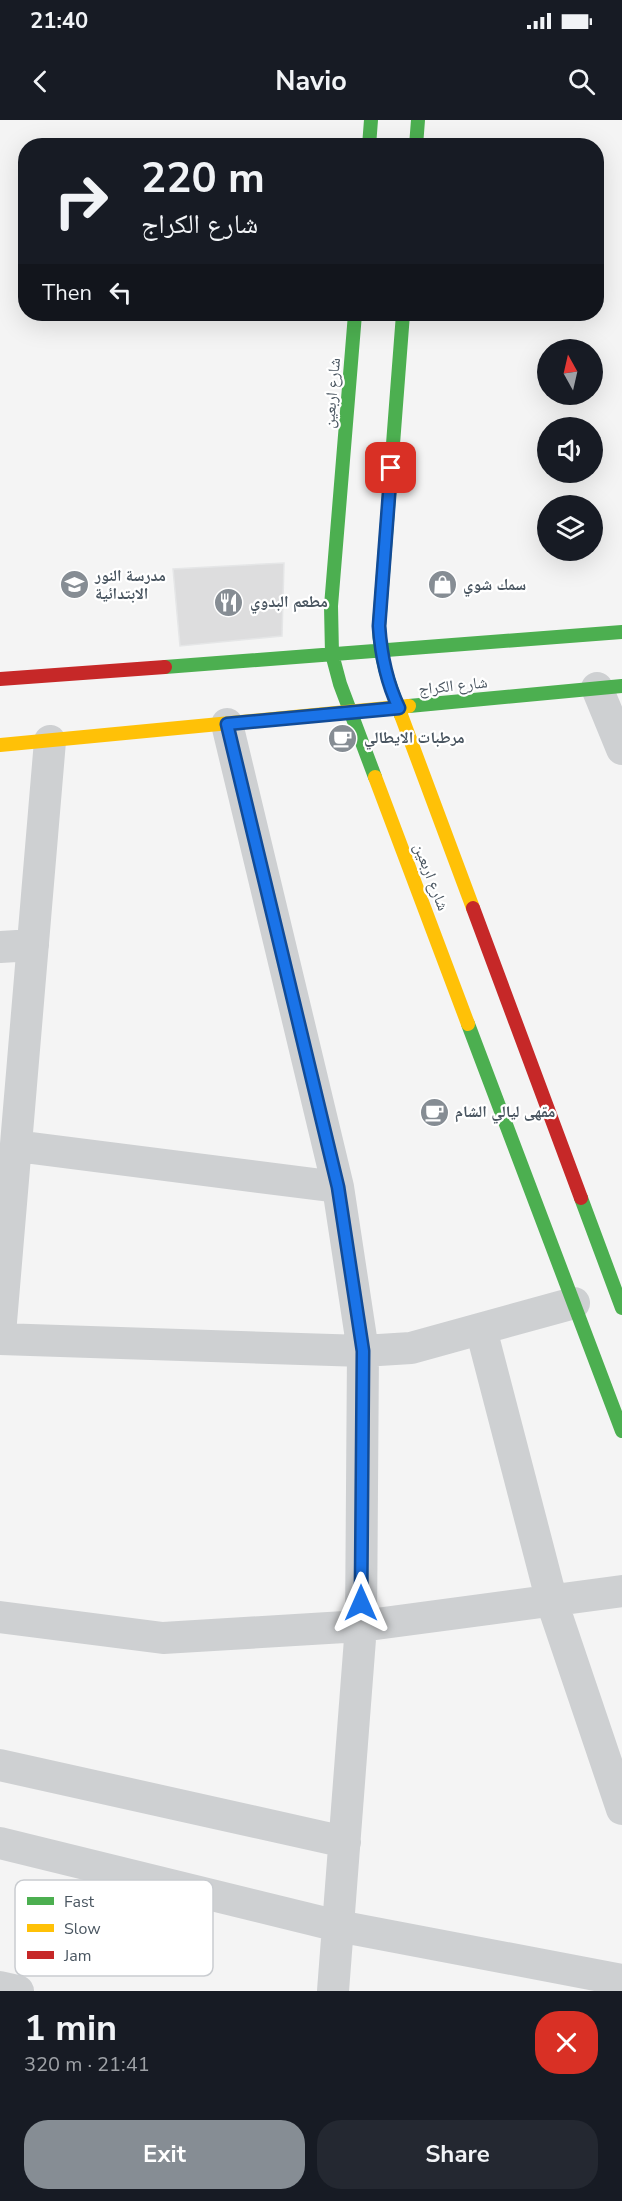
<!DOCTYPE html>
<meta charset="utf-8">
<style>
body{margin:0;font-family:"Nunito Sans","Noto Naskh Arabic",sans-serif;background:#242831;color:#f1f3f6;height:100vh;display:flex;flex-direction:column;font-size:22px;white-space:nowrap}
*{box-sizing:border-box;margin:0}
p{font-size:20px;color:#9ea1a6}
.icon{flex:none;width:33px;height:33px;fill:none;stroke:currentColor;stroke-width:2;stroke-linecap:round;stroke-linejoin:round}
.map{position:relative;height:1871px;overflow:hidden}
.details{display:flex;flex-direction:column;background:#171b24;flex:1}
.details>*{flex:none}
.guide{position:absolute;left:18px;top:18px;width:586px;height:183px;border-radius:24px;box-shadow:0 6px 24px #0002;background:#171b24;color:#f1f3f6;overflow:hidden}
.needle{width:39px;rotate:352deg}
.fabs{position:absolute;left:537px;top:219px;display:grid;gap:12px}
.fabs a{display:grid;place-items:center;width:66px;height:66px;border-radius:50%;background:#171b24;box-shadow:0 6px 24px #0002;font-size:30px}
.pin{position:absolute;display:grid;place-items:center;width:51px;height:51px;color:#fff;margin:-26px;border-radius:12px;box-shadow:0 3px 9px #0006}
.me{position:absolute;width:66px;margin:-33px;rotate:0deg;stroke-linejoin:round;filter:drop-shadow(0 0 4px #0008)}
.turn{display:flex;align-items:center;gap:21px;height:126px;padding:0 24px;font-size:27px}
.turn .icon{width:78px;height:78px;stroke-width:2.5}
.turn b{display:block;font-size:42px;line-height:51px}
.then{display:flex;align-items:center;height:57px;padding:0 24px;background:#0003;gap:12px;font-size:22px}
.round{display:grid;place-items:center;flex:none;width:63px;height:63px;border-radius:24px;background:#242831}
.head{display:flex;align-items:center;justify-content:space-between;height:102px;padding:0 24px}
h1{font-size:36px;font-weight:700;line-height:45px}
.action{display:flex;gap:12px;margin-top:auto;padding:12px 24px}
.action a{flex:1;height:69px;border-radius:24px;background:#868d94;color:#fff;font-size:24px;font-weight:700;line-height:69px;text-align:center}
.action a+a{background:#242831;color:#f1f3f6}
.status{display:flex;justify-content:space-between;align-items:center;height:42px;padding:0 30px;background:#171b24;direction:ltr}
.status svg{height:16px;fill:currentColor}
header{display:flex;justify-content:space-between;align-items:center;height:78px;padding:0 24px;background:#171b24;font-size:27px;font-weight:700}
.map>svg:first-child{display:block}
.building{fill:#ddddde;stroke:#e5e6e7;stroke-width:1.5}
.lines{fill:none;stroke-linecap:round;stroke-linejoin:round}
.street{stroke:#ced0d2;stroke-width:32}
.fast{stroke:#4caf50;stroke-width:14}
.slow{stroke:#ffc107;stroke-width:14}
.jam{stroke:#c62828;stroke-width:14}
.route-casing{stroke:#114b97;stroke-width:15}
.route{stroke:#1a73e8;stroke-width:10}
.labels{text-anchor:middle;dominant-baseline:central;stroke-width:4.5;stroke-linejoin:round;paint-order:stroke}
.street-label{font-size:16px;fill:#4a5661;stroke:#fff}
.poi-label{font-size:16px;font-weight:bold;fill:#4a5661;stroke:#fff;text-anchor:start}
.key{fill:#fff;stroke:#c9ccd0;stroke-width:1.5}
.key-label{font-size:16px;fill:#4a5661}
</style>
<div class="status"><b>21:40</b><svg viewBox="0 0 49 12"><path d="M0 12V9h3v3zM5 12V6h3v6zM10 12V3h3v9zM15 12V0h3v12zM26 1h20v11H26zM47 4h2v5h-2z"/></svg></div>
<header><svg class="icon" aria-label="back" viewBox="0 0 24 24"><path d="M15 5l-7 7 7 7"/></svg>Navio<svg class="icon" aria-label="search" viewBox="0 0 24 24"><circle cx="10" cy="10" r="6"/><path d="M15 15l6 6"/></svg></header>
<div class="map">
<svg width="622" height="1871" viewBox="0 0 622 1871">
<rect width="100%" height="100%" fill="#f4f4f4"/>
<!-- building -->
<path class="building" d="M 284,443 L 282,516 L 180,526 L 173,449 Z"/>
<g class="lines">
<!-- street -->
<path class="street" d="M 597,568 L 622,629
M 227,604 L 338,1067 L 363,1231 L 361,1506 L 333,1871
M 0,827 L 33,825
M 16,1026 L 338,1067
M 481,1209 L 552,1482 L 622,1689
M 0,1214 L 50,621
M 0,1219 L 363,1231 L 411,1228 L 574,1183
M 0,1497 L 163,1518 L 361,1506 L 622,1471
M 0,1645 L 345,1722
M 0,1723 L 338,1806 L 622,1860
M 0,1867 L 18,1871"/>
<!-- fast -->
<path class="fast" d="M 369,26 L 371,0
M 416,26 L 418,0
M 355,194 L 331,486 L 332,534 L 340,564 L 375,657
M 165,547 L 622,512
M 409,586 L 622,566
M 401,595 C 389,563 380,541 379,506 L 403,194
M 468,904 L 622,1311
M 581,1078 L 622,1188"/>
<!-- slow -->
<path class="slow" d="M 401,595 L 473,788
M 0,625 L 409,586
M 375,657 L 468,904"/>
<!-- jam -->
<path class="jam" d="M 0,559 L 165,547
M 473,788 L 581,1078"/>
</g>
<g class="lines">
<defs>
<path id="route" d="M 361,1483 L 363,1231 L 338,1067 L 227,604 L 399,588 C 386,561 381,535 379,506 L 391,348"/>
</defs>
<!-- route casing -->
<use href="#route" class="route-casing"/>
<!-- route -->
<use href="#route" class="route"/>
</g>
<!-- icons -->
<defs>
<symbol id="school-disc" viewBox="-11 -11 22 22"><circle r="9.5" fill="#868d94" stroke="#fff"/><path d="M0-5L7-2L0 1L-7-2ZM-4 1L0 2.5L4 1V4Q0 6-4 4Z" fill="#fff"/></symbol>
<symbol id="shop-disc" viewBox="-11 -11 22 22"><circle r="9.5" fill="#868d94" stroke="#fff"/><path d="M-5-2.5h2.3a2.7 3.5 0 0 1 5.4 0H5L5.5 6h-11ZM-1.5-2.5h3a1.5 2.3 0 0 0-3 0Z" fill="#fff"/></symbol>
<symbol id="restaurant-disc" viewBox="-11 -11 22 22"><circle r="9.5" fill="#868d94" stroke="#fff"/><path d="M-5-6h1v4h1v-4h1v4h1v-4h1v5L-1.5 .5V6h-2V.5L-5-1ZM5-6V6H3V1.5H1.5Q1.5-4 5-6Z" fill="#fff"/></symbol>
<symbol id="cafe-disc" viewBox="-11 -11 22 22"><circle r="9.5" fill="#868d94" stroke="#fff"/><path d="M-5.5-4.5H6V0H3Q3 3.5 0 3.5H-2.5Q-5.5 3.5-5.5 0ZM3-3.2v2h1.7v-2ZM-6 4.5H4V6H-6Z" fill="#fff"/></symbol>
</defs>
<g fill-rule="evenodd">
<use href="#school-disc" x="58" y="448" width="33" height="33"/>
<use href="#shop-disc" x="426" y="448" width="33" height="33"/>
<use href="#restaurant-disc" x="212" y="466" width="33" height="33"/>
<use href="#cafe-disc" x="326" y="602" width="33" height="33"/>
<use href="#cafe-disc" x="418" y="976" width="33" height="33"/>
</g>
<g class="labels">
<!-- street labels -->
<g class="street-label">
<text transform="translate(332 273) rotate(-85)">شارع اربعين</text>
<text transform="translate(453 566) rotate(-6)">شارع الكراج</text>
<text transform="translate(431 757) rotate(69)">شارع اربعين</text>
</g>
<!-- poi labels -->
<g class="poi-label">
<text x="95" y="456">مدرسة النور<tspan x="95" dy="18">الابتدائية</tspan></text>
<text x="463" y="465">سمك شوي</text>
<text x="250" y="482">مطعم البدوي</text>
<text x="364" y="618">مرطبات الايطالي</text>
<text x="455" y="992">مقهى ليالي الشام</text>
</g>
</g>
<!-- legend -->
<rect x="15" y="1760" width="198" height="96" rx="9" class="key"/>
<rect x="27" y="1777" width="27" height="8" fill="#4caf50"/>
<rect x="27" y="1804" width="27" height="8" fill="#ffc107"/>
<rect x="27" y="1831" width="27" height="8" fill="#c62828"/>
<g class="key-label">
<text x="64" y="1787">Fast</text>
<text x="64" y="1814">Slow</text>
<text x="64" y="1841">Jam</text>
</g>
</svg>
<div class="fabs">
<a><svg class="needle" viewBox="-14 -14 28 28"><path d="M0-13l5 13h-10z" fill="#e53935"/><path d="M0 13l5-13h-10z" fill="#9ea1a6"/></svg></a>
<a><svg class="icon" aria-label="sound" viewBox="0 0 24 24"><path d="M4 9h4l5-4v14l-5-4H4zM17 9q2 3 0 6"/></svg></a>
<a><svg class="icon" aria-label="layers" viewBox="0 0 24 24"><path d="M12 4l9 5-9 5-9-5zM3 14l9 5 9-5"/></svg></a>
</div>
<div class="pin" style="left:391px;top:348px;background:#d93025"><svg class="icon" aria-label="arrive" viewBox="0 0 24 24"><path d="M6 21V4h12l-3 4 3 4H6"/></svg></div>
<svg class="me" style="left:361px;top:1483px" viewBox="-20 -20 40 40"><path d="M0-17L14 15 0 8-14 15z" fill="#1a73e8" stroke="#fff" stroke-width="4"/></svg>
<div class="guide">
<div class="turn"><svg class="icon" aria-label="right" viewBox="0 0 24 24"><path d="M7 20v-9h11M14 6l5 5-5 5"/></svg><div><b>220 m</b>شارع الكراج</div></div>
<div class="then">Then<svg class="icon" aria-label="left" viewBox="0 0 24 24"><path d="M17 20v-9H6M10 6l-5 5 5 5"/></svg></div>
</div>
</div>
<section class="details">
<div class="head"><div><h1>1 min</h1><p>320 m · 21:41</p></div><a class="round" style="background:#d93025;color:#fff"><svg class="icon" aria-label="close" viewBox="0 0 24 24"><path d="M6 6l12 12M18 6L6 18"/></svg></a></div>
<div class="action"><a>Exit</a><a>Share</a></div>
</section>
